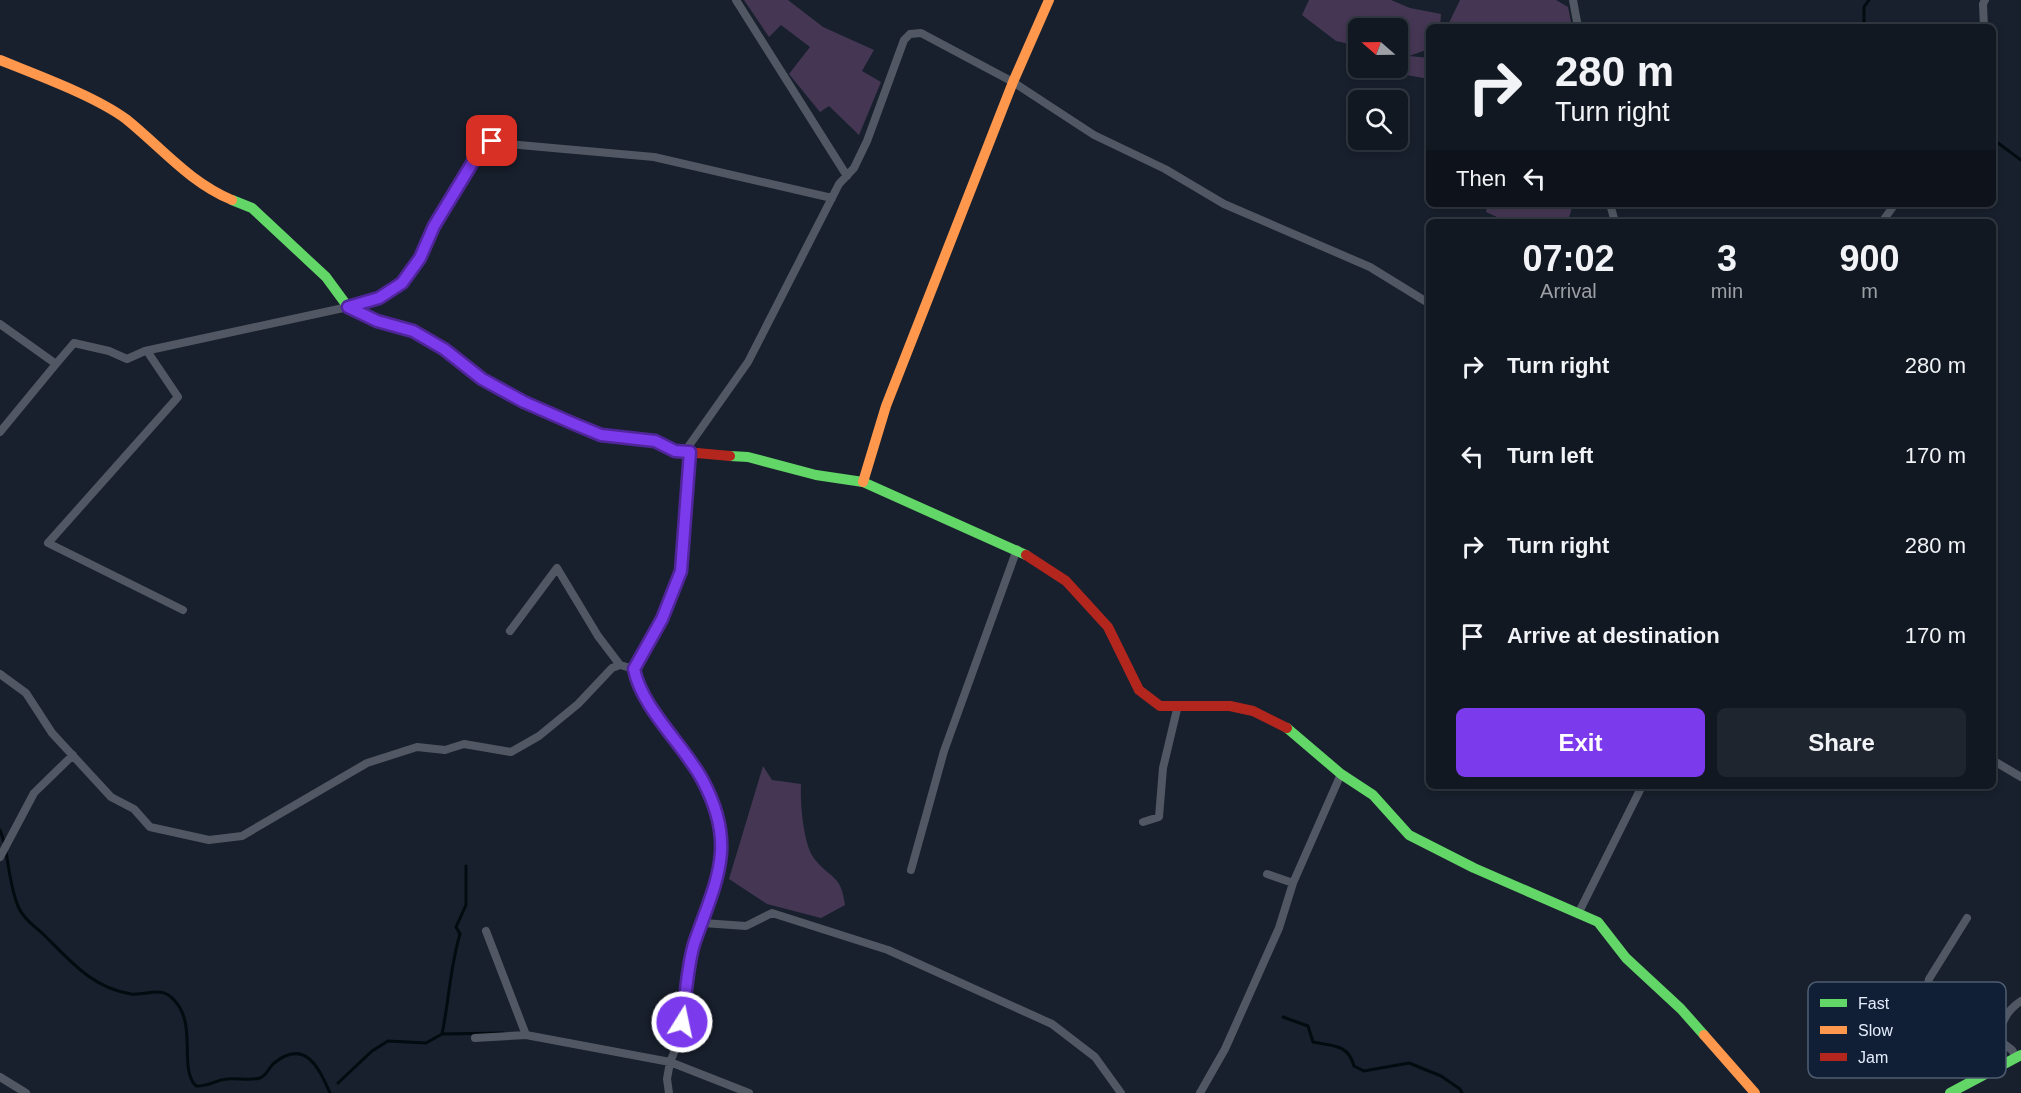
<!DOCTYPE html>
<style>
body{margin:0;font-family:Arial,sans-serif;background:#1f252f;color:#f1f3f6;height:100vh;display:flex;flex-direction:column;font-size:22px;white-space:nowrap}
*{box-sizing:border-box;margin:0}
p{font-size:20px;color:#9ca0a5}
.icon{flex:none;width:33px;height:33px;fill:none;stroke:currentColor;stroke-width:2;stroke-linecap:round;stroke-linejoin:round}
.map{position:relative;flex:1;overflow:hidden}
.side{position:absolute;left:1426px;top:219px;width:570px;height:570px;display:flex;flex-direction:column;background:#121822;border-radius:9px;box-shadow:0 3px 9px #0003,0 0 0 2px #313740}
.side>*{flex:none}
.top-card{position:absolute;left:1426px;top:24px;width:570px;height:183px;border-radius:9px;box-shadow:0 3px 9px #0003,0 0 0 2px #313740;background:#121822;color:#f1f3f6;overflow:hidden}
.needle{width:39px;rotate:290deg}
.fabs{position:absolute;left:1348px;top:18px;display:grid;gap:12px}
.fabs a{display:grid;place-items:center;width:60px;height:60px;border-radius:9px;background:#121822;box-shadow:0 3px 9px #0003,0 0 0 2px #313740;font-size:30px}
.pin{position:absolute;display:grid;place-items:center;width:51px;height:51px;color:#fff;margin:-26px;border-radius:12px;box-shadow:0 3px 9px #0006}
.me{position:absolute;width:66px;margin:-33px;rotate:10deg;stroke-linejoin:round;filter:drop-shadow(0 0 4px #0008)}
.turn{display:flex;align-items:center;gap:21px;height:126px;padding:0 30px;font-size:27px}
.turn .icon{width:78px;height:78px;stroke-width:2.5}
.turn b{display:block;font-size:42px;line-height:51px}
.then{display:flex;align-items:center;height:57px;padding:0 30px;background:#0003;gap:12px;font-size:22px}
.eta{display:flex;justify-content:space-evenly;align-items:center;height:102px;text-align:center}
.eta b{font-size:36px;font-weight:800;line-height:42px}
.button{display:flex;gap:12px;margin-top:auto;padding:12px 30px}
.button a{flex:1;height:69px;border-radius:9px;background:#7c3aed;color:#fff;font-size:24px;font-weight:800;line-height:69px;text-align:center}
.button a+a{background:#1f252f;color:#f1f3f6}
ul{padding:0;list-style:none}
li{display:flex;align-items:center;gap:18px;height:90px;padding:0 30px}
li div{flex:1}
li b{display:block;font-size:22px}
li em{font-style:normal}
.map>svg:first-child{display:block}
.green{fill:#453754}
.lines{fill:none;stroke-linecap:round;stroke-linejoin:round}
.stream{stroke:#020b0f;stroke-width:3}
.street{stroke:#525863;stroke-width:8}
.fast{stroke:#63d668;stroke-width:10}
.slow{stroke:#ff974d;stroke-width:10}
.jam{stroke:#b3261e;stroke-width:10}
.route-casing{stroke:#51269a;stroke-width:15}
.route{stroke:#7c3aed;stroke-width:10}
.key{fill:#101f35;stroke:#4f5d71;stroke-width:1.5}
.key-label{font-size:16px;fill:#e3edfc}
</style>
<div class="map">
<svg width="2021" height="1093" viewBox="0 0 2021 1093">
<rect width="100%" height="100%" fill="#18202d"/>
<!-- green -->
<path class="green" d="M 744,0 L 788,0 L 823,27 L 874,50 L 862,71 L 881,82 L 859,135 L 829,106 L 820,112 L 789,74 L 810,47 L 781,25 L 769,37 Z
M 1309,0 L 1391,0 L 1410,8 L 1441,14 L 1440,27 L 1430,27 L 1429,49 L 1409,56 L 1429,58 L 1429,79 L 1395,73 L 1395,68 L 1398,68 L 1398,28 L 1359,28 L 1359,46 L 1336,41 L 1302,15 Z
M 1460,0 L 1556,0 L 1568,7 L 1572,27 L 1447,27 Z
M 1487,204 L 1573,204 L 1568,221 L 1563,222 L 1508,222 L 1486,212 Z
M 763,766 L 772,780 L 801,784 C 800,802 803,841 813,857 C 829,879 841,873 845,905 L 821,918 L 767,904 L 729,879 Z"/>
<g class="lines">
<!-- stream -->
<path class="stream" d="M 1864,27 L 1864,7 L 1869,0
M 1994,140 L 2021,160
M 0,830 L 5,845
M 6,852 C 9,869 11,889 18,906 C 22,917 33,925 42,933 C 69,959 91,988 131,994 C 147,996 161,985 174,1000 C 198,1025 178,1068 196,1086 C 211,1086 215,1080 227,1079 C 238,1078 251,1081 260,1078 C 267,1075 268,1069 273,1064 C 305,1037 319,1068 330,1093
M 1283,1017 L 1308,1026 L 1313,1042 C 1333,1046 1348,1044 1354,1066 L 1364,1071 L 1409,1063 L 1441,1076 L 1460,1089 L 1462,1093
M 442,1034 L 503,1033
M 338,1083 L 372,1051 L 388,1041 L 426,1043 L 442,1034 C 449,1001 450,967 460,934 L 456,927 L 466,905 L 466,866"/>
<!-- street -->
<path class="street" d="M 736,0 L 847,176
M 1573,0 L 1578,27
M 1984,27 L 1983,4 L 1985,0
M 1610,204 L 1615,222
M 1882,222 L 1895,204
M 0,324 L 56,364 L 0,432
M 147,351 L 178,397 L 48,543 L 183,610
M 56,364 L 74,343 L 109,351 L 127,359 L 145,351 L 348,307 L 379,298 L 402,283 L 420,258 L 434,226 L 485,142 L 654,157 L 832,198
M 510,631 L 557,568 L 598,636 L 620,665
M 0,674 L 26,693 L 52,733 L 111,797 L 134,809 L 150,827 L 209,840 L 242,836 L 367,763 L 417,747 L 445,750 L 464,744 L 511,752 L 539,736 L 578,704 L 612,668 L 620,665 L 634,669
M 1994,761 L 2021,777
M 1143,822 L 1159,817 L 1163,768 L 1178,705
M 0,857 L 34,793 L 73,755
M 911,870 L 944,751 L 1017,549
M 1267,874 L 1293,883
M 1579,912 L 1642,786
M 1967,918 L 1929,979 L 1927,989 L 1999,1040
M 703,923 L 746,926 L 772,913 L 888,950 L 1052,1024 L 1095,1057 L 1121,1093
M 486,931 L 526,1035
M 475,1038 L 526,1035 L 670,1062 L 749,1093
M 2016,1057 L 2012,1050 L 1999,1040 C 2000,1024 2007,1010 2021,1001
M 0,1077 L 26,1093
M 669,1093 L 667,1079 L 670,1062 L 679,1041 L 694,942 L 720,873 L 722,829 L 703,780 L 660,721 L 634,669 L 662,619 L 681,571 L 688,447 L 748,362 L 839,184 L 854,168 L 867,141 L 904,40 L 910,34 L 921,33 L 1013,82 L 1094,135 L 1165,169 L 1224,204 L 1370,267 L 1430,304
M 1200,1093 L 1225,1049 L 1279,928 L 1293,883 L 1341,774"/>
<!-- fast -->
<path class="fast" d="M 232,200 L 252,208 L 326,277 L 348,307 L 377,321 L 413,331 L 444,349 L 466,367
M 730,456 L 748,457 L 816,475 L 863,482 L 1026,555
M 1287,728 L 1341,774 L 1373,795 L 1409,835 L 1474,868 L 1598,922 L 1626,958 L 1681,1009 L 1704,1035
M 1950,1093 L 2021,1055"/>
<!-- slow -->
<path class="slow" d="M 0,60 C 37,75 95,96 126,119 C 162,148 189,182 232,200
M 863,482 L 886,406 L 1013,82 L 1049,0
M 1704,1035 L 1755,1093"/>
<!-- jam -->
<path class="jam" d="M 466,367 L 482,379 L 524,403 L 601,435 L 655,441 L 675,451 L 730,456
M 1026,555 L 1066,581 L 1108,627 L 1139,690 L 1160,706 L 1230,706 L 1253,711 L 1287,728"/>
</g>
<g class="lines">
<defs>
<path id="route" d="M 492,141 L 485,142 L 434,226 L 420,258 L 402,283 L 379,298 L 348,307 L 377,321 L 413,331 L 444,349 L 482,379 L 524,402 L 572,423 L 601,435 L 655,441 L 675,451 L 690,452 L 681,571 L 662,619 L 634,669 C 642,709 685,746 703,781 C 737,845 717,879 695,941 C 687,964 686,998 682,1022"/>
</defs>
<!-- route casing -->
<use href="#route" class="route-casing"/>
<!-- route -->
<use href="#route" class="route"/>
</g>
<!-- legend -->
<rect x="1808" y="982" width="198" height="96" rx="9" class="key"/>
<rect x="1820" y="999" width="27" height="8" fill="#63d668"/>
<rect x="1820" y="1026" width="27" height="8" fill="#ff974d"/>
<rect x="1820" y="1053" width="27" height="8" fill="#b3261e"/>
<g class="key-label">
<text x="1858" y="1009">Fast</text>
<text x="1858" y="1036">Slow</text>
<text x="1858" y="1063">Jam</text>
</g>
</svg>
<div class="fabs">
<a><svg class="needle" viewBox="-14 -14 28 28"><path d="M0-13l5 13h-10z" fill="#e53935"/><path d="M0 13l5-13h-10z" fill="#9ca0a5"/></svg></a>
<a><svg class="icon" aria-label="search" viewBox="0 0 24 24"><circle cx="10" cy="10" r="6"/><path d="M15 15l6 6"/></svg></a>
</div>
<div class="pin" style="left:492px;top:141px;background:#d93025"><svg class="icon" aria-label="arrive" viewBox="0 0 24 24"><path d="M6 21V4h12l-3 4 3 4H6"/></svg></div>
<svg class="me" style="left:682px;top:1022px" viewBox="-20 -20 40 40"><circle r="17" fill="#7c3aed" stroke="#fff" stroke-width="3"/><path d="M0-11L8 9 0 5-8 9z" fill="#fff"/></svg>
<div class="top-card">
<div class="turn"><svg class="icon" aria-label="right" viewBox="0 0 24 24"><path d="M7 20v-9h11M14 6l5 5-5 5"/></svg><div><b>280 m</b>Turn right</div></div>
<div class="then">Then<svg class="icon" aria-label="left" viewBox="0 0 24 24"><path d="M17 20v-9H6M10 6l-5 5 5 5"/></svg></div>
</div>
<section class="side">
<div class="eta">
<div><b>07:02</b><p>Arrival</p></div>
<div><b>3</b><p>min</p></div>
<div><b>900</b><p>m</p></div>
</div>
<ul>
<li><svg class="icon" aria-label="right" viewBox="0 0 24 24"><path d="M7 20v-9h11M14 6l5 5-5 5"/></svg><div><b>Turn right</b></div><em>280 m</em></li>
<li><svg class="icon" aria-label="left" viewBox="0 0 24 24"><path d="M17 20v-9H6M10 6l-5 5 5 5"/></svg><div><b>Turn left</b></div><em>170 m</em></li>
<li><svg class="icon" aria-label="right" viewBox="0 0 24 24"><path d="M7 20v-9h11M14 6l5 5-5 5"/></svg><div><b>Turn right</b></div><em>280 m</em></li>
<li><svg class="icon" aria-label="arrive" viewBox="0 0 24 24"><path d="M6 21V4h12l-3 4 3 4H6"/></svg><div><b>Arrive at destination</b></div><em>170 m</em></li>
</ul>
<div class="button"><a>Exit</a><a>Share</a></div>
</section>
</div>
